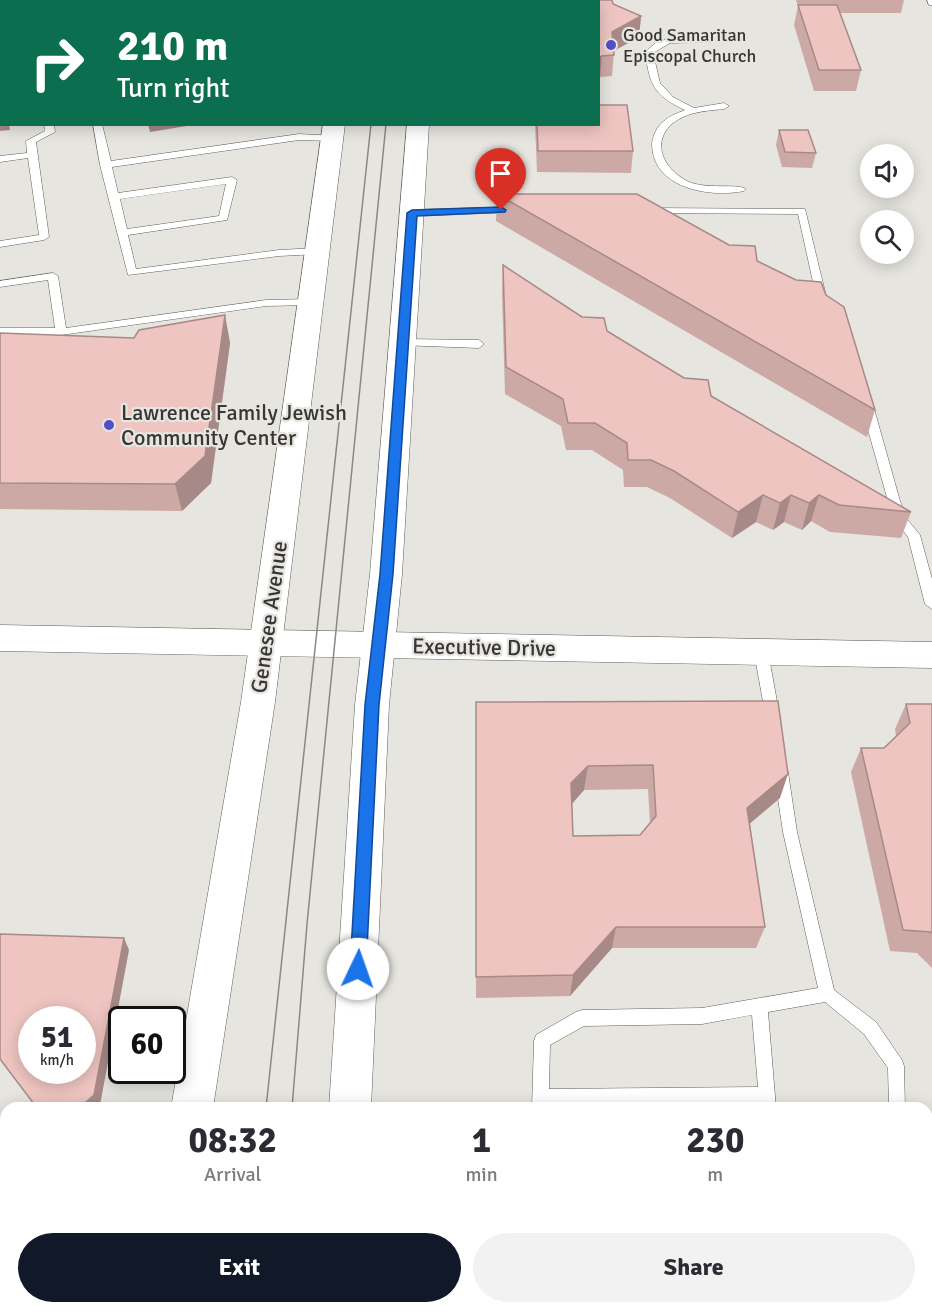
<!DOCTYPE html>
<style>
body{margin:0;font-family:Signika,sans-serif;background:#f2f2f3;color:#2b2b33;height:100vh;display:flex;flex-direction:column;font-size:22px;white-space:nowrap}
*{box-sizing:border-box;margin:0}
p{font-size:20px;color:#7c7c81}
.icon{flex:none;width:33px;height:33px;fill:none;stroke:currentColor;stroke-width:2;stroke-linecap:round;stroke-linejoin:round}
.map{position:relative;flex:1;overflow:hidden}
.side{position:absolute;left:0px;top:1102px;width:933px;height:212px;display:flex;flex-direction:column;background:#fff;border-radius:18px 18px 0 0;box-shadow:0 3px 15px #0003}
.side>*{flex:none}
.top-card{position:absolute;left:0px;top:0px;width:600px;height:126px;box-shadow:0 3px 15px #0003;background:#0b6e4f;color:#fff;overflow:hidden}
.fabs{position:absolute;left:860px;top:144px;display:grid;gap:12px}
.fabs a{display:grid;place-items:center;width:54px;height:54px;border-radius:50%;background:#fff;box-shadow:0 3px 15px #0003;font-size:30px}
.speed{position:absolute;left:18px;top:1006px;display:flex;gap:12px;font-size:30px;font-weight:700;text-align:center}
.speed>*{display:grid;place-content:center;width:78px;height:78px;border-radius:50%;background:#fff;box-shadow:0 3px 15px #0003;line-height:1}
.speed small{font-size:15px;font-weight:400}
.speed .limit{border:3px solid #111;border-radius:9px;background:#fff;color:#111}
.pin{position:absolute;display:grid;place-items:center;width:51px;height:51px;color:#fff;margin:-62px -26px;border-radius:50% 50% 50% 0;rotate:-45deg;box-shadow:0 0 6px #0007}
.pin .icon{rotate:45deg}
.me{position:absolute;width:66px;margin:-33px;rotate:3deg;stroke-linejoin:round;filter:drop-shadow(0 0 4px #0008)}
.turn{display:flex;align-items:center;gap:21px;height:126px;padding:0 18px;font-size:27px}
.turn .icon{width:78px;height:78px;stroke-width:2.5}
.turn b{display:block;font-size:42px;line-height:51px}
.eta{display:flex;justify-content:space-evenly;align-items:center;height:102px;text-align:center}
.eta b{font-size:36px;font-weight:700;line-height:42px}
.button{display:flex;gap:12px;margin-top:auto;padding:12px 18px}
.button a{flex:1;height:69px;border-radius:36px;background:#111827;color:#fff;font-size:24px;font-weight:700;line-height:69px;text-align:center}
.button a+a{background:#f2f2f3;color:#2b2b33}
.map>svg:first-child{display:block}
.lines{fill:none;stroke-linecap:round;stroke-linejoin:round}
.lane-casing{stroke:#5f5e59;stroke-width:1}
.street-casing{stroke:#5f5e59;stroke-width:1}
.secondary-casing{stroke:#5f5e59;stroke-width:1}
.primary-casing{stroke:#5f5e59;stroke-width:1}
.lane{fill:#fff;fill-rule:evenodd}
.street{fill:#fff;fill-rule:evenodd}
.secondary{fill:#fff;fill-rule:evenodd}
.primary{fill:#fff;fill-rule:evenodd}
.tram{stroke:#898884;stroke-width:1.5}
.wall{fill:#cda9a6;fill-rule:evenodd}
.shaded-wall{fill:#a78a87}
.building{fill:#eec5c1;stroke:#a78a87;stroke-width:1.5;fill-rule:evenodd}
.route{fill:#1a73e8;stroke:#114b97;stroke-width:1.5}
.poi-dot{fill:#534fc6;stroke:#e6e5df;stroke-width:2}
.labels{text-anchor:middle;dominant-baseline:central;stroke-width:4.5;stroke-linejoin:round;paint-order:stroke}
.far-poi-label{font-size:18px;fill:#373634;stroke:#e6e5df;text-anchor:start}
.poi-label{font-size:22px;fill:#373634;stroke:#e6e5df;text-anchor:start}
.street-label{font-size:22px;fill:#373634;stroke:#e6e5df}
</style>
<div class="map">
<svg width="932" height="1313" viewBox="0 0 932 1313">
<rect width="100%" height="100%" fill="#e6e5df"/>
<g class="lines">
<defs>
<path id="lane" d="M 927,0 L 932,0 L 932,5 L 929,5 Z
M 677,37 L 710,36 L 714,39 L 710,42 L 670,43 L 653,53 L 660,83 L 673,97 L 694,108 L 724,103 L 729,106 L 724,109 C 714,110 701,111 691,114 C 652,126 652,162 687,181 C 705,190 737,183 746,189 L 744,191 C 711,198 653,189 652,145 C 652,137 657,126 664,121 C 669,116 678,113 685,110 C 653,95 650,85 645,52 L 658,41 Z
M 44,124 L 54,124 L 55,132 L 36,142 L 49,237 L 44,240 L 0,247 L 0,241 L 39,235 L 28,158 L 0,162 L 0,156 L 27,153 L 26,141 L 45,131 Z
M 93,124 L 102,124 L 111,161 L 299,134 L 336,136 L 336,140 L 333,141 L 299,140 L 112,167 L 118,193 L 232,177 L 237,180 L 227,220 L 128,235 L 136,269 L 279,250 L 318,248 L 323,251 L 318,254 L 279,256 L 128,275 L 100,165 ZM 226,184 L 219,216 L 127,229 L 120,199 Z
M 515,207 L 518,208 L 518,212 L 412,216 L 407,213 L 412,210 Z
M 648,208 L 805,209 L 827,300 L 822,303 L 817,300 L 798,214 L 645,213 L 645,209 Z
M 53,273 L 58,276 L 66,328 L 266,300 L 311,299 L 316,302 L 311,305 L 266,306 L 61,335 L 0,334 L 0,328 L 55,328 L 48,280 L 0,287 L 0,281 Z
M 403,339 L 479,340 L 484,344 L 479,348 L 399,345 L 399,341 Z
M 867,401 L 873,405 L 900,501 L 907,519 L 920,535 L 932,579 L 932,609 L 925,604 L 908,537 L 896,521 L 888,501 L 861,405 Z
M 761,647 L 766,648 L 768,652 L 780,718 L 778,722 L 768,722 L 766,718 L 754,652 L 756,648 Z
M 781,766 L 786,768 L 788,772 L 797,832 L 834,990 L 876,1022 L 902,1060 L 904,1066 L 905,1108 L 889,1108 L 888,1068 L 864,1034 L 825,1002 L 768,1012 L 776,1108 L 760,1108 L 759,1104 L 549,1106 L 548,1108 L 532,1108 L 534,1041 L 536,1035 L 576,1012 L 582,1010 L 702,1008 L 818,988 L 783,832 L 774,772 L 776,768 ZM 752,1015 L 758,1087 L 549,1089 L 550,1045 L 584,1026 L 702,1024 Z
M 932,1219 L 932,1244 L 927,1246 L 927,1221 Z
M 646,1308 L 664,1308 L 665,1313 L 647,1313 Z
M 900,1308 L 918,1308 L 918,1313 L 900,1313 Z"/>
<path id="street" d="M 0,1254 L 6,1254 L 6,1292 L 0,1292 Z
M 99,1308 L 138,1308 L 140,1313 L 101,1313 Z
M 373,1308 L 498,1308 L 500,1313 L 371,1313 Z"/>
<path id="secondary" d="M 254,0 L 285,0 L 253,2 Z
M 0,30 L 2,30 L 2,42 L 0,42 Z
M 0,625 L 932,642 L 932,668 L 0,651 Z"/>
<path id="primary" d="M 338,0 L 358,0 L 358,2 L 338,2 Z
M 411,0 L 431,0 L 431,2 L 411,2 Z
M 323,124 L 345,124 L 275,702 L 213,1108 L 171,1108 L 241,702 Z
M 407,124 L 429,124 L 402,574 L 389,705 L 371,1108 L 329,1108 L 355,705 L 370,574 Z
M 137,1308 L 183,1308 L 183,1313 L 137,1313 Z
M 316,1308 L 362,1308 L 362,1313 L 316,1313 Z"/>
</defs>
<!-- lane casing -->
<use href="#lane" class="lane-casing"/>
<!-- street casing -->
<use href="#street" class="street-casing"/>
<!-- secondary casing -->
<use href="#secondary" class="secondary-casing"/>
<!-- primary casing -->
<use href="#primary" class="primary-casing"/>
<!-- lane -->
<use href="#lane" class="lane"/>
<!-- street -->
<use href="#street" class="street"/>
<!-- secondary -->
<use href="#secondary" class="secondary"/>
<!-- primary -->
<use href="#primary" class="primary"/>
<!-- tram -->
<path class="tram" d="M 266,1108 L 371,124
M 292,1108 L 307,924 L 386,124
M 246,1308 L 246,1313
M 275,1313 L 276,1308"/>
</g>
<!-- wall -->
<path class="wall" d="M 796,0 L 904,0 L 901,13 L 840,13 L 861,70 L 856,91 L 814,91 L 794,25 L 798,6 Z
M 598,2 L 613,4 L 641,16 L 639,37 L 614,51 L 612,76 L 600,77 Z
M 535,124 L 598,124 L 633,151 L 631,173 L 537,172 Z
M 779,130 L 816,153 L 812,168 L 782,167 L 776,145 Z
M 497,194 L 757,261 L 875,410 L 867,437 L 496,221 Z
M 503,265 L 582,317 L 607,331 L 711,396 L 911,512 L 901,538 L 830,532 L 811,521 L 802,530 L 784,522 L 773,530 L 756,522 L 732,538 L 670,498 L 647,487 L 624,487 L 623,470 L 592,450 L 566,450 L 561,426 L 505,394 L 502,293 Z
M 225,315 L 230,343 L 211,483 L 182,511 L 0,509 L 0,333 L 134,338 Z
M 476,702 L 780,798 L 750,823 L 765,927 L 756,948 L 612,948 L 570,996 L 476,998 ZM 648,789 L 650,823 L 640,835 L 573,836 L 572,804 L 584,790 Z
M 906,704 L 932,704 L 932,968 L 917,953 L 890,951 L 851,772 L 861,748 L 884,748 L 896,736 L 895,729 Z
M 0,1167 L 6,1167 L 6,1216 L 0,1216 Z"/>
<!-- shaded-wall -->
<path class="shaded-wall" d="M 641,16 L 639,37 L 610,53 L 612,32 Z
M 602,56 L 600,77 L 598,78 L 598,58 Z
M 0,103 L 2,103 L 2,124 L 9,124 L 10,130 L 0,131 Z
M 148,124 L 199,124 L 150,132 Z
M 225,315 L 230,343 L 211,483 L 182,511 L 175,484 Z
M 763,495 L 756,522 L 732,538 L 738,512 Z
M 791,495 L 784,522 L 773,530 L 780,503 Z
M 819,495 L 811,521 L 802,530 L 809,503 Z
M 588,766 L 584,790 L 569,807 L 571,783 Z
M 788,774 L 780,798 L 740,832 L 747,808 Z
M 616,927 L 612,948 L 570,996 L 573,975 Z
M 124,938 L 129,950 L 100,1105 L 96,1108 L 79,1108 Z"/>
<!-- building -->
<path class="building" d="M 573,0 L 612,0 L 613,4 L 641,16 L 612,32 L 614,55 L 602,56 L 598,58 L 598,2 L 570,2 Z
M 798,5 L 837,5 L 861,70 L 819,70 Z
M 2,56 L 2,103 L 0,103 L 0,57 Z
M 598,105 L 627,105 L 633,151 L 538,151 L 537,124 L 598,124 Z
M 779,130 L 808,130 L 816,153 L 785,152 Z
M 497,194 L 637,194 L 729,245 L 755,246 L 757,261 L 796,280 L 821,282 L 826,295 L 844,307 L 875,410 Z
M 503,265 L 582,317 L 604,318 L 607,331 L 684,378 L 708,380 L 711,396 L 911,512 L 839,505 L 819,495 L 809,503 L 791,495 L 780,503 L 763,495 L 738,512 L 674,471 L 651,460 L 628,460 L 627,443 L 595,423 L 568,423 L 563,399 L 506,367 Z
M 225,315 L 205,456 L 175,484 L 0,483 L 0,333 L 134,338 L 139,330 Z
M 778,701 L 788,774 L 747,808 L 765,927 L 616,927 L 573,975 L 476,977 L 476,702 ZM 653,765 L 656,816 L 640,835 L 573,836 L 571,783 L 588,766 Z
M 906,704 L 932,704 L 932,933 L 931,932 L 903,930 L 861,748 L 884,748 L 910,723 Z
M 0,934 L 124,938 L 94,1095 L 79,1108 L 37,1108 L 0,1059 ZM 32,1020 L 82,1020 L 82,1071 L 32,1071 Z
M 0,1167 L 6,1167 L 6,1207 L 0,1207 Z"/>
<!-- route -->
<path class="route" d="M 501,207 L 506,210 L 505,212 L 417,216 L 393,574 L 379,705 L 366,969 L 364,974 L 358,976 L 352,974 L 350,969 L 365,705 L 380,574 L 407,213 L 412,210 Z"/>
<!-- markers -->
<g class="poi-dot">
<circle cx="611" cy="45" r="6"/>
<circle cx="109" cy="425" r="6"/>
</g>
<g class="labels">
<!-- far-poi labels -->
<g class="far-poi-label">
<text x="623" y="35">Good Samaritan<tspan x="623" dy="21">Episcopal Church</tspan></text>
</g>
<!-- poi labels -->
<g class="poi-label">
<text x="121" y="412">Lawrence Family Jewish<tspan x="121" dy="25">Community Center</tspan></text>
</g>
<!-- street labels -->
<g class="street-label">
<text transform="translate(269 617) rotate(-82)">Genesee Avenue</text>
<text transform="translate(484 647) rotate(1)">Executive Drive</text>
</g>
</g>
</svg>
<div class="fabs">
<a><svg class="icon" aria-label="sound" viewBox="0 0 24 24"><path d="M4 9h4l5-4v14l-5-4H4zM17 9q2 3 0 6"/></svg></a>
<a><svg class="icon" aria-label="search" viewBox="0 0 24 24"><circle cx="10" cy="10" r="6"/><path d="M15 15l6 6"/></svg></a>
</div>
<div class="speed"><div>51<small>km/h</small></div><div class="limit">60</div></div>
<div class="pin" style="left:501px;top:210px;background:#d93025"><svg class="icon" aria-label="arrive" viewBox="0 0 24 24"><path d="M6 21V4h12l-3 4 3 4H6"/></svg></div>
<svg class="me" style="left:358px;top:969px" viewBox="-20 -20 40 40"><circle r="19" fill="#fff"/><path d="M0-13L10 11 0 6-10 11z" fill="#1a73e8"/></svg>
<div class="top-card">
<div class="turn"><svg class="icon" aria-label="right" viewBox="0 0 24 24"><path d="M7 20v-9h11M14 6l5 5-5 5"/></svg><div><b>210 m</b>Turn right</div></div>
</div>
<section class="side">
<div class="eta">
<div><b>08:32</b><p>Arrival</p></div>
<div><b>1</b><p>min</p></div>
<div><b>230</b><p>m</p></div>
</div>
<div class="button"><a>Exit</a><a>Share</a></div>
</section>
</div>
